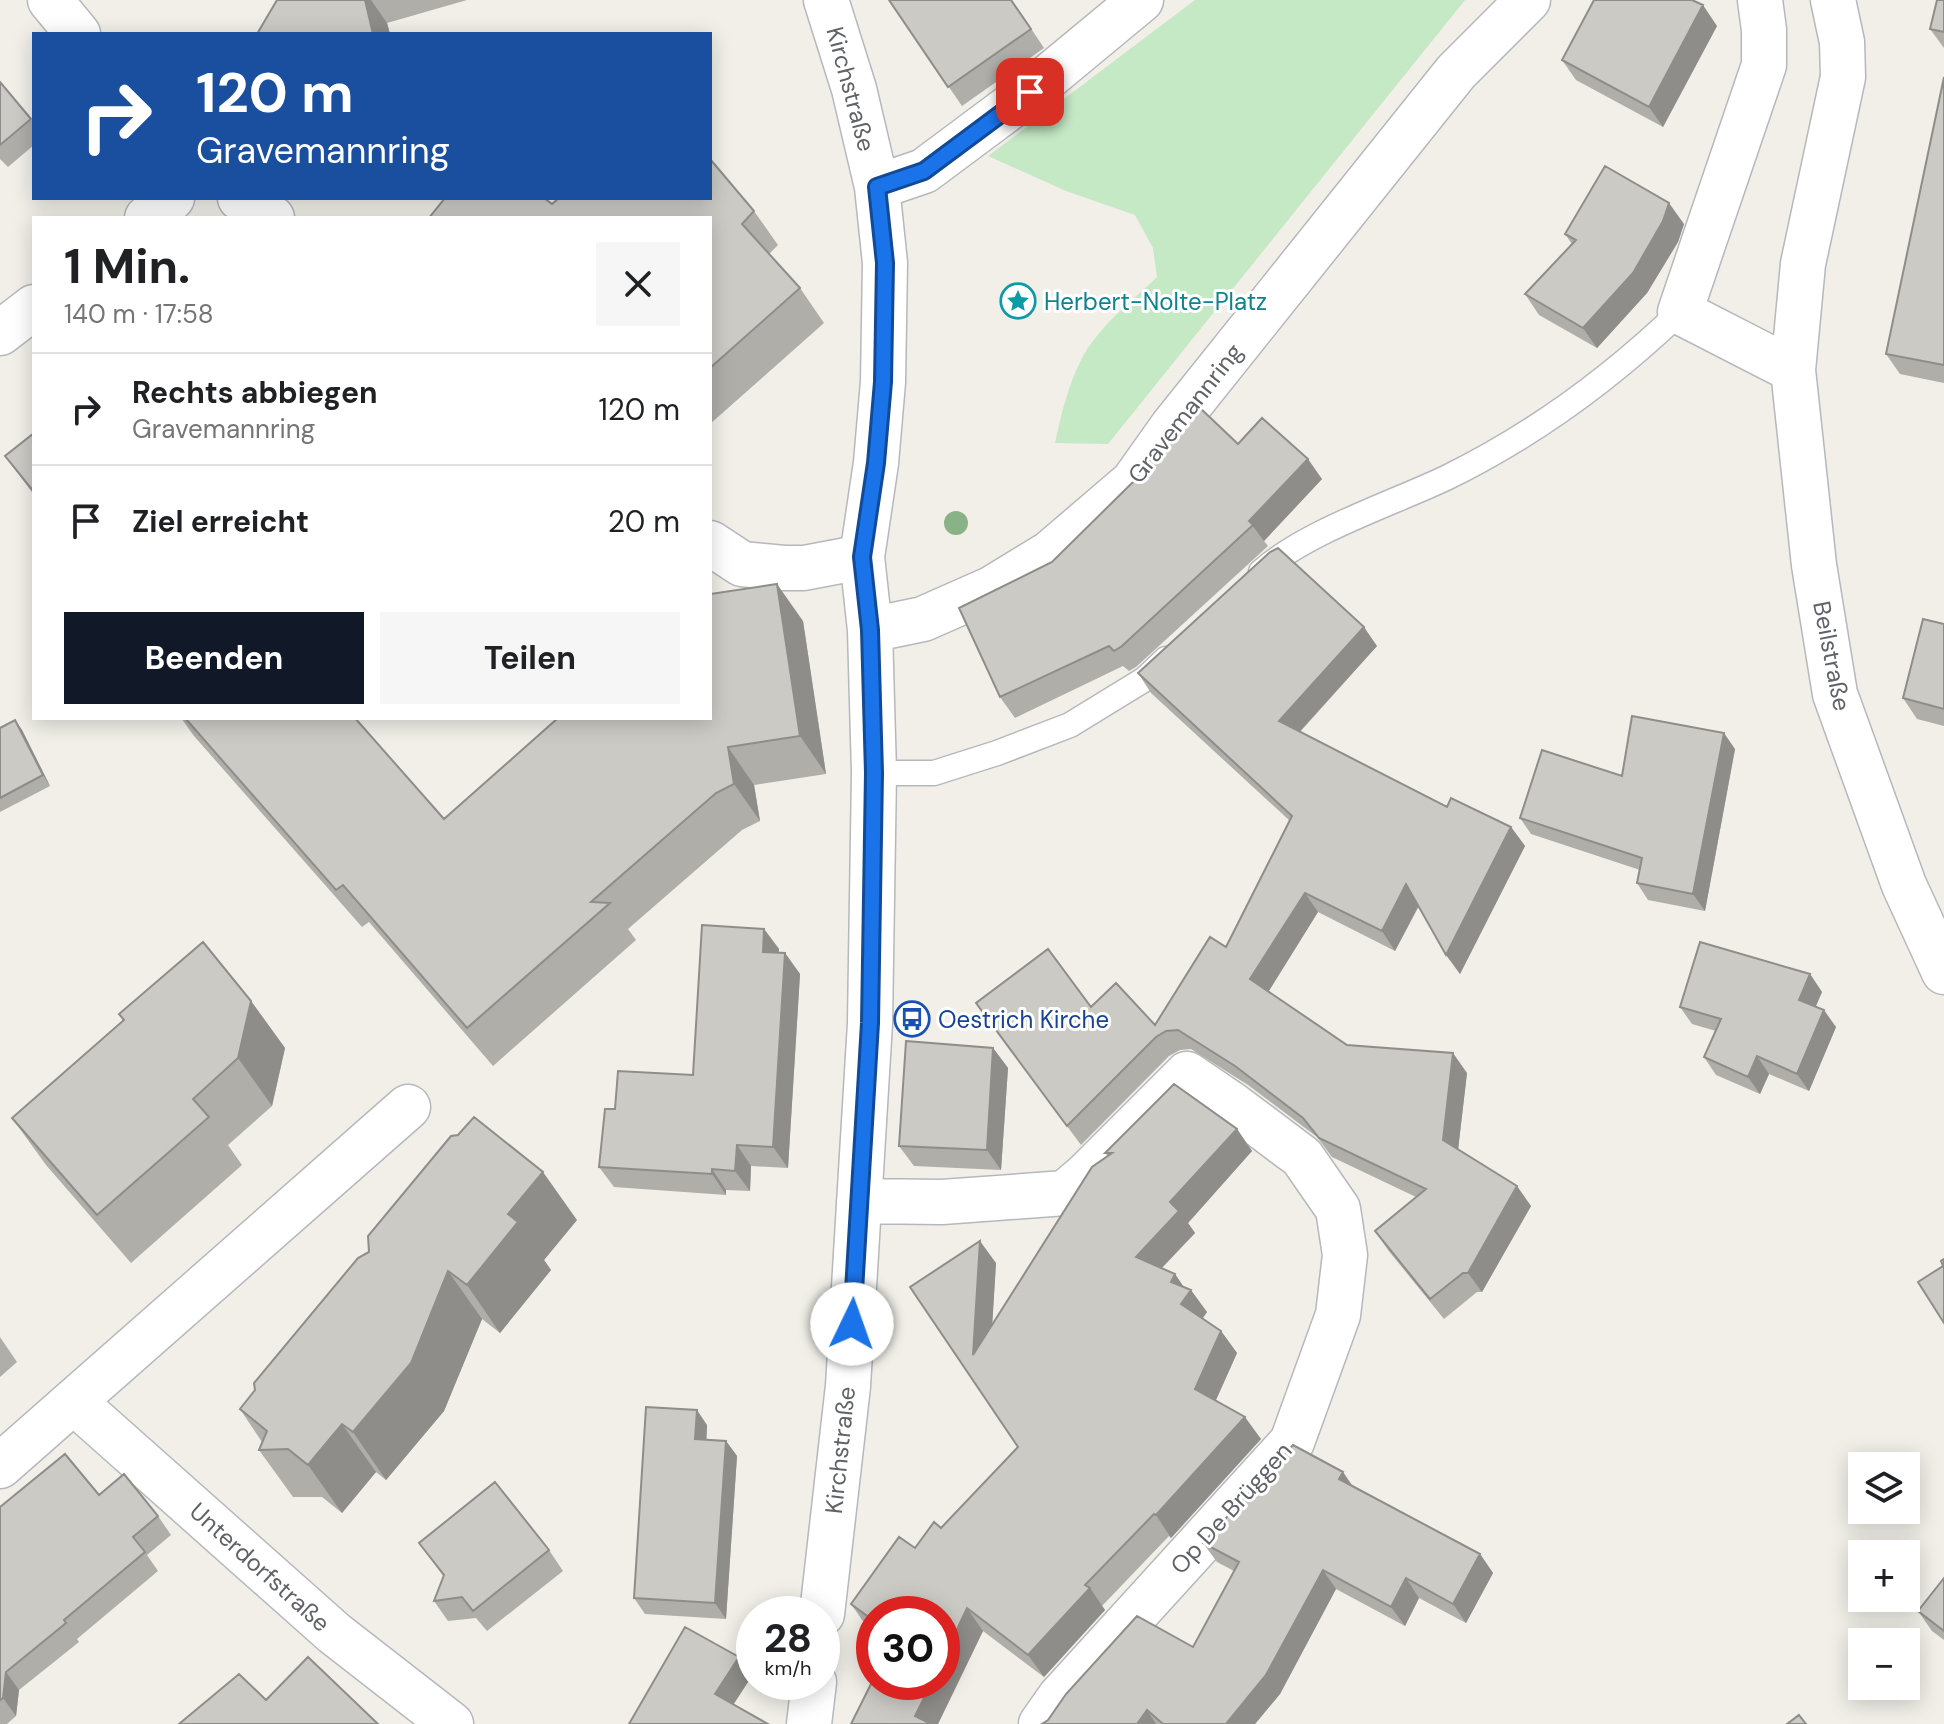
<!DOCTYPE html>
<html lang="de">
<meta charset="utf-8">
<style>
body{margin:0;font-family:"DM Sans",sans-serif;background:#f6f6f6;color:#202124;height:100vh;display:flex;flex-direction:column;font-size:30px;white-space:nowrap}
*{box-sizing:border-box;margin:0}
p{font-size:26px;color:#757577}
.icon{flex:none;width:44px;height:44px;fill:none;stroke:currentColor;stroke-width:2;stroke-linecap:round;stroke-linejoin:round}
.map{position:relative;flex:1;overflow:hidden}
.details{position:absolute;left:32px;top:216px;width:680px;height:504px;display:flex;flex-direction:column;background:#fff;border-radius:0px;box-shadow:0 4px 20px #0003}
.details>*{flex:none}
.hud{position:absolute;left:32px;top:32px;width:680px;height:168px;border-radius:0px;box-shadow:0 4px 20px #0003;background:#1a4fa0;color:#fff;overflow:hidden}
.fabs{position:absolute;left:1848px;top:1452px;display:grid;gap:16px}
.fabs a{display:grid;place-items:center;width:72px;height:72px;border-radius:0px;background:#fff;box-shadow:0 4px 20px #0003;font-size:40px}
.speed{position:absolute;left:736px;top:1596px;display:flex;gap:16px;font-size:40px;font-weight:700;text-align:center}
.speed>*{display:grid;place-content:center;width:104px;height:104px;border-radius:50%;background:#fff;box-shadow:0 4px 20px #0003;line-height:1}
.speed small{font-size:20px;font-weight:400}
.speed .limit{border:12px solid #d22;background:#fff;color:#111}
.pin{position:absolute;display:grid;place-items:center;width:68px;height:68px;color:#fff;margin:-34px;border-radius:16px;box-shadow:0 4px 12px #0006}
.me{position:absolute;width:88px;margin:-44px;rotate:3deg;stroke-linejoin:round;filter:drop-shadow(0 0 6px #0008)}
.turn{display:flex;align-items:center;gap:28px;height:168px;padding:0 32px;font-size:36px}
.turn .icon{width:104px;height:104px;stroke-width:2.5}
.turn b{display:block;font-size:56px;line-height:68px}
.round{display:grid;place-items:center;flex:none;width:84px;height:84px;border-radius:0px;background:#f6f6f6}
.summary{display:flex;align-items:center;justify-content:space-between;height:136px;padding:0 32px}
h1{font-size:48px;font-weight:700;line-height:60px}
.cta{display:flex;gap:16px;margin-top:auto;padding:16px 32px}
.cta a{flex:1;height:92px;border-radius:0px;background:#111827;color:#fff;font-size:32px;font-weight:700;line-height:92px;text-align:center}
.cta a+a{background:#f6f6f6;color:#202124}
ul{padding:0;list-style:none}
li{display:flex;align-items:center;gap:24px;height:112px;padding:0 32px;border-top:2px solid #e0e0e0}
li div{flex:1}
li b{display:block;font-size:30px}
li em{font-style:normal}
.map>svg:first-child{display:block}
.green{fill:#c5e8c5}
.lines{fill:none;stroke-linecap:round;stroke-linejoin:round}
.service-casing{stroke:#b5b8bc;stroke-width:27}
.minor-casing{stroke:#b5b8bc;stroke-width:47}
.service{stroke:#fff;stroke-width:24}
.minor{stroke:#fff;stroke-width:44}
.tree{fill:#89b387}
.wall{fill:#afaea9}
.shaded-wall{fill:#8f8d8a}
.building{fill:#cccac5;stroke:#8f8d8a;stroke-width:2}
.route-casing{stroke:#114b97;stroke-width:20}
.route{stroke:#1a73e8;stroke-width:14}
.labels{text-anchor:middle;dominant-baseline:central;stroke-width:6;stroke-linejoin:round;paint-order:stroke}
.street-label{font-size:24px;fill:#5f6368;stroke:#fff}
.culture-label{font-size:24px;fill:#0d838f;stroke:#fff;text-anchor:start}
.transit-label{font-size:24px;fill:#164399;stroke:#fff;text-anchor:start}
</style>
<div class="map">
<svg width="1944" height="1724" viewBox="0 0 1944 1724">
<rect width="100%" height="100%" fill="#f1efe8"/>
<!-- green -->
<path class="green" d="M 1195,0 L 1465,0 L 1108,444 L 1055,443 C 1061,415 1068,386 1081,360 C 1098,327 1131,302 1157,277 L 1153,248 L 1135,215 L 1066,191 L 988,156 Z"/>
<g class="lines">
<defs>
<path id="service" d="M 1261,572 C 1305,532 1391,504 1446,478 C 1534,435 1609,380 1680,312
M 874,773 L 934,773 L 997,753 L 1070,725 L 1145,679 L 1166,659"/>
<path id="minor" d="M 50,0 L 78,34
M 1760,0 L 1764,30 L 1764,65 L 1680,312 L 1793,370
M 1833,0 L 1842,42 L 1843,77 L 1803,264 L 1793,370 L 1814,565 L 1835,694 L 1904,885 L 1944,972
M 877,187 L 924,171 L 1030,92 L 1141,0
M 240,198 L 272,218
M 147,218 L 172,198
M 0,333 L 34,307
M 710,543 L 742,564 L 784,568 L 804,568 L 862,557
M 870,630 L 923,619 L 991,589 L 1050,553 L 1133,482 L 1172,427 L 1456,72 L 1528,0
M 859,1201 L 942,1202 L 1065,1193 L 1086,1175 L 1187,1074 L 1234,1106 L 1302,1157 L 1338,1209 L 1345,1255 L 1338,1315 L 1292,1442 L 1060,1697 L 1041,1724
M 74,1402 L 334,1633 L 451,1724
M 0,1466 L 408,1107
M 822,1614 L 848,1386 L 870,1023 L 874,773 L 870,630 L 862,557 L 876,463 L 883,382 L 885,263 L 877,187 L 854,89 L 826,0
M 809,1724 L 814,1682"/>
</defs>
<!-- service casing -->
<use href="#service" class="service-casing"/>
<!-- minor casing -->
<use href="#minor" class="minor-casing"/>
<!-- service -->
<use href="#service" class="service"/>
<!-- minor -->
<use href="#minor" class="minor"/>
</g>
<!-- trees -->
<circle class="tree" cx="956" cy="523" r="12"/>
<!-- wall -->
<path class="wall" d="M 277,0 L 467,0 L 387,23 L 390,34 L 257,34 Z
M 889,0 L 1012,0 L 1044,48 L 962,106 Z
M 1944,0 L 1944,48 L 1930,29 Z
M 1717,26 L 1663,127 L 1576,80 L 1562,60 Z
M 1944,77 L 1944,383 L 1900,374 L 1886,354 Z
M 0,82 L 34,123 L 34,145 L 8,167 L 0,159 Z
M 552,204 L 754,211 L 778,245 L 769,254 L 800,288 L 824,323 L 710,424 L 710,218 Z
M 1684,224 L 1678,242 L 1647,293 L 1597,348 L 1539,315 L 1525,294 L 1572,244 L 1565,234 Z
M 34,433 L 34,495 L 5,456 Z
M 1238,444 L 1322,479 L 1264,541 L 1268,546 L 1136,667 L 1129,671 L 1123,666 L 1015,718 L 1000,697 L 1052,562 L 1135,480 Z
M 803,621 L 826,774 L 754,785 L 760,821 L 742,830 L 628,929 L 636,940 L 493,1066 L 369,922 L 362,927 L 194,736 L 181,718 L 355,718 L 444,819 Z
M 1944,624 L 1944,726 L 1917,719 L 1903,698 Z
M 1377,646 L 1300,732 L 1447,807 L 1511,827 L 1525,846 L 1460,974 L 1419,906 L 1395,951 L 1318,912 L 1268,992 L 1347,1045 L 1467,1073 L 1458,1149 L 1531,1206 L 1482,1292 L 1477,1292 L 1444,1319 L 1388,1250 L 1375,1231 L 1416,1197 L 1332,1157 L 1317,1137 L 1248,1085 L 1191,1049 L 1180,1050 L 1169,1056 L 1081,1145 L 976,1003 L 1091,1007 L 1155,1025 L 1226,947 L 1290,821 L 1151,693 L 1138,673 Z
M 15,720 L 22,730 L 50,786 L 0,812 L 0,728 Z
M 1735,749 L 1705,911 L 1648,900 L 1637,883 L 1640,870 L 1531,834 L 1520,818 L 1622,776 Z
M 764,929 L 779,949 L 778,953 L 785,953 L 800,974 L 788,1168 L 751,1166 L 750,1191 L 726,1190 L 726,1195 L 614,1187 L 599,1167 L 615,1109 L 693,1075 Z
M 1810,974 L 1822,992 L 1816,1006 L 1836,1027 L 1809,1091 L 1769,1074 L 1760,1094 L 1716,1075 L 1704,1057 L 1716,1031 L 1692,1024 L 1680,1007 Z
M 251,1001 L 285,1048 L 272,1106 L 228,1145 L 242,1165 L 131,1263 L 46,1165 L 12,1118 L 123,1020 L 119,1014 Z
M 993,1048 L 1008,1068 L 1001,1170 L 914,1166 L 899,1146 Z
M 1237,1129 L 1252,1151 L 1188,1223 L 1195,1233 L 1162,1268 L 1175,1274 L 1184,1287 L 1207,1312 L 1203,1318 L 1221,1331 L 1237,1353 L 1216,1400 L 1261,1439 L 1171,1538 L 1169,1536 L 1102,1606 L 1105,1610 L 1044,1677 L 983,1631 L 938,1724 L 851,1724 L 942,1682 L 874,1614 L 874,1632 L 867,1627 L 851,1604 L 915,1548 L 941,1528 L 1018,1447 L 910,1287 L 996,1263 L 992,1325 L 1108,1156 L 1105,1153 Z
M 577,1220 L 544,1260 L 551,1270 L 500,1333 L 482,1319 L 444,1411 L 386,1480 L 376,1472 L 342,1513 L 322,1497 L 293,1497 L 259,1450 L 262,1442 L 240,1409 L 369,1252 Z
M 0,1337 L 17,1362 L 0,1377 Z
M 707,1425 L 706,1439 L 726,1441 L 737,1456 L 726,1619 L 645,1614 L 634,1598 Z
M 1343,1472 L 1352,1485 L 1480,1554 L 1493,1573 L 1466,1623 L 1419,1598 L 1405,1626 L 1336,1589 L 1280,1694 L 1255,1724 L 1042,1724 L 1193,1647 L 1234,1571 L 1217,1562 L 1203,1543 Z
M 99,1495 L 158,1516 L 171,1535 L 147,1555 L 158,1571 L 77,1639 L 79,1642 L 19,1690 L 16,1716 L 7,1724 L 0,1724 L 0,1507 Z
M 419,1543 L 549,1550 L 563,1571 L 487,1631 L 476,1618 L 448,1621 L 434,1601 L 444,1577 Z
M 1944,1578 L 1944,1640 L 1932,1631 L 1918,1611 Z"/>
<!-- shaded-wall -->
<path class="shaded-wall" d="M 365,0 L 371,0 L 387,23 L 390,34 L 373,34 Z
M 1703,5 L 1717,26 L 1663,127 L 1649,107 Z
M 1669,203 L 1684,224 L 1678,242 L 1647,293 L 1597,348 L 1583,328 Z
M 1308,459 L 1322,479 L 1264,541 L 1249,521 Z
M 777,584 L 803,621 L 826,774 L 800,736 Z
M 1364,627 L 1377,646 L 1292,740 L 1279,721 Z
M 15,720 L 22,730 L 50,786 L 43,775 Z
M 1724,733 L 1735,749 L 1705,911 L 1693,894 Z
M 728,747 L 754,785 L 760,821 L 734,784 Z
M 1511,827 L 1525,846 L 1460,974 L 1446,955 Z
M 1406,884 L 1420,903 L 1395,951 L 1382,931 Z
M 1305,893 L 1318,912 L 1264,999 L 1250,979 Z
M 764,929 L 779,949 L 777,973 L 763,952 Z
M 785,953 L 800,974 L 788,1168 L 773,1147 Z
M 1810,974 L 1822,992 L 1811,1017 L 1799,1000 Z
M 251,1001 L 285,1048 L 272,1106 L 238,1058 Z
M 1824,1010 L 1836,1027 L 1809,1091 L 1797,1074 Z
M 993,1048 L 1008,1068 L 1001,1170 L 987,1150 Z
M 1453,1053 L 1467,1073 L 1457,1159 L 1443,1140 Z
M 1757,1056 L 1769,1074 L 1760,1094 L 1748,1077 Z
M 1237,1129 L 1252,1151 L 1188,1223 L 1195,1233 L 1151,1279 L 1136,1257 L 1170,1202 Z
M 737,1145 L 751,1166 L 750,1191 L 735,1171 Z
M 712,1169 L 726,1190 L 726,1195 L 712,1174 Z
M 543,1172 L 577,1220 L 544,1260 L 551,1270 L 500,1333 L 467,1285 L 508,1214 Z
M 1517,1186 L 1531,1206 L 1482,1292 L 1468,1273 Z
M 980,1241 L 996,1263 L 989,1378 L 973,1355 Z
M 448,1271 L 482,1319 L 444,1411 L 386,1480 L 353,1432 Z
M 1175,1274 L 1188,1294 L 1191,1290 L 1207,1312 L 1197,1326 L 1181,1304 L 1171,1282 Z
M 1221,1331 L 1237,1353 L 1211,1411 L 1195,1389 Z
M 697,1410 L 707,1425 L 706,1454 L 695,1439 Z
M 1245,1417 L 1261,1439 L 1171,1538 L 1156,1515 Z
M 342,1424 L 376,1472 L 342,1513 L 308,1465 Z
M 726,1441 L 737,1456 L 726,1619 L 715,1603 Z
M 1343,1472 L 1356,1492 L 1339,1479 Z
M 1480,1554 L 1493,1573 L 1466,1623 L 1453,1604 Z
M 1323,1570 L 1336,1589 L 1280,1694 L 1255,1724 L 1226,1724 Z
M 1406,1578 L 1419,1598 L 1405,1626 L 1391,1607 Z
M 1090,1588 L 1105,1610 L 1044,1677 L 1028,1655 Z
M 967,1608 L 983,1631 L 938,1724 L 921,1724 L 915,1716 L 932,1682 L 942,1682 L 942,1661 Z
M 739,1657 L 752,1676 L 728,1713 L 715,1694 Z
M 6,1672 L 19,1690 L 16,1716 L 3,1698 Z
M 1147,1710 L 1156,1724 L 1137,1724 Z"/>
<!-- building -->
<path class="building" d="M 277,0 L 365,0 L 373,34 L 257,34 Z
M 889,0 L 1011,0 L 1031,29 L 948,87 Z
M 1594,0 L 1692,0 L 1703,5 L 1649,107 L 1562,60 Z
M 1937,0 L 1944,0 L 1944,32 L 1930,29 Z
M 1944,77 L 1944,365 L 1886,354 Z
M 0,82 L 31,119 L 0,145 Z
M 710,159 L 754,211 L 742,224 L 800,288 L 710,368 L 710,218 L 429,218 L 445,198 L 544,198 L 552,204 L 559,198 L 710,198 Z
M 1605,166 L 1669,203 L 1663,221 L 1633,273 L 1583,328 L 1525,294 L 1576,240 L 1565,234 Z
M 1198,406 L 1238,444 L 1262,418 L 1308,459 L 1249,521 L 1253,525 L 1122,646 L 1114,651 L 1109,646 L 1000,697 L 959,608 L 1052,562 L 1135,480 L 1163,442 Z
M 34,433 L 34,492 L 5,456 Z
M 1278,548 L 1364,627 L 1279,721 L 1447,807 L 1451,798 L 1511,827 L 1446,955 L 1406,884 L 1382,931 L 1305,893 L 1250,979 L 1347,1045 L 1453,1053 L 1443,1140 L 1517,1186 L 1468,1273 L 1463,1273 L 1430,1299 L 1375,1231 L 1426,1189 L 1319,1138 L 1303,1118 L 1235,1066 L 1178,1030 L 1166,1031 L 1156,1037 L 1067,1126 L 976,1003 L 1048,949 L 1091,1007 L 1116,983 L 1155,1025 L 1210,937 L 1226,947 L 1292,816 L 1138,673 L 1270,552 Z
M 777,584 L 800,736 L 728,747 L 734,784 L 716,793 L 591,902 L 610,903 L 467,1028 L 343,885 L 336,890 L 185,718 L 355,718 L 444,819 L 558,718 L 710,718 L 710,594 Z
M 1923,619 L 1944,624 L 1944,709 L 1903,698 Z
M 1632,716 L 1724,733 L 1693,894 L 1637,883 L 1642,858 L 1520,818 L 1542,750 L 1622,776 Z
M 15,720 L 43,775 L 0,798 L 0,728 Z
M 702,925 L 764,929 L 763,952 L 785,953 L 773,1147 L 737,1145 L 735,1171 L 712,1169 L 712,1174 L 599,1167 L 605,1109 L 615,1109 L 618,1071 L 693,1075 Z
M 203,942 L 251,1001 L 238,1058 L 193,1099 L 209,1117 L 97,1215 L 12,1118 L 124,1020 L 119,1014 Z
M 1700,942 L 1810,974 L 1799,1000 L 1824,1010 L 1797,1074 L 1757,1056 L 1748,1077 L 1704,1057 L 1721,1019 L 1680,1007 Z
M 906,1041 L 993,1048 L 987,1150 L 899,1146 Z
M 1174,1084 L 1237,1129 L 1170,1202 L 1179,1211 L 1136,1257 L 1175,1274 L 1171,1282 L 1191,1290 L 1181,1304 L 1221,1331 L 1195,1389 L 1245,1417 L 1156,1515 L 1154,1514 L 1085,1585 L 1090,1588 L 1028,1655 L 967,1608 L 942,1661 L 942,1614 L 874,1614 L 874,1621 L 851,1604 L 899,1537 L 915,1548 L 934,1522 L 941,1528 L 1018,1447 L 910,1287 L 980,1241 L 973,1355 L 1092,1167 L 1112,1153 L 1105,1153 Z
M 474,1117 L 543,1172 L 508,1214 L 518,1222 L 467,1285 L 448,1271 L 411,1363 L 353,1432 L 342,1424 L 308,1465 L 288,1449 L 259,1450 L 267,1431 L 240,1409 L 255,1390 L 254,1383 L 358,1258 L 369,1252 L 368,1236 L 451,1136 L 458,1135 Z
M 1944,1259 L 1944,1323 L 1918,1282 L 1943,1266 L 1941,1261 Z
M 646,1407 L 697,1410 L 695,1439 L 726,1441 L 715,1603 L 634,1598 Z
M 1293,1445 L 1343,1472 L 1339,1479 L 1480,1554 L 1453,1604 L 1406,1578 L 1391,1607 L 1323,1570 L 1266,1675 L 1226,1724 L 1163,1724 L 1147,1710 L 1137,1724 L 1042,1724 L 1048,1720 L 1066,1694 L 1137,1616 L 1193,1647 L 1239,1562 L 1203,1543 Z
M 65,1454 L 99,1495 L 124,1474 L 158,1516 L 133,1537 L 145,1552 L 64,1620 L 66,1623 L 6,1672 L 3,1698 L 0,1700 L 0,1507 Z
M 495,1482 L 549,1550 L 473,1611 L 462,1597 L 434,1601 L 444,1575 L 419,1543 Z
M 1944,1578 L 1944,1631 L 1918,1611 Z
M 685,1627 L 739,1657 L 715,1694 L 768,1724 L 629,1724 Z
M 308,1657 L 378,1724 L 179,1724 L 239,1674 L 266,1700 Z
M 874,1678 L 874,1682 L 932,1682 L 915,1716 L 931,1724 L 851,1724 Z
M 1799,1715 L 1806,1724 L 1787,1724 Z"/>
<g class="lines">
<defs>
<path id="route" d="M 852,1324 L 870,1023 L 874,773 L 870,630 L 862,557 L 876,463 L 883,382 L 885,263 L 877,187 L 924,171 L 1030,92"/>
</defs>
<!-- route casing -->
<use href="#route" class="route-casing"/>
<!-- route -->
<use href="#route" class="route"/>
</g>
<!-- icons -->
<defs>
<symbol id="sight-ring" viewBox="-11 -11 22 22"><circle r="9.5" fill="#fff" stroke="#0f9aa8" stroke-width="1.5"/><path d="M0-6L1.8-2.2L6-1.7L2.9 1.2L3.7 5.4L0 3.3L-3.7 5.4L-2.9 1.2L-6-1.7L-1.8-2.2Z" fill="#0f9aa8"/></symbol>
<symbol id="bus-ring" viewBox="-11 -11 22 22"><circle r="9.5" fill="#fff" stroke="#1a4fb4" stroke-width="1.5"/><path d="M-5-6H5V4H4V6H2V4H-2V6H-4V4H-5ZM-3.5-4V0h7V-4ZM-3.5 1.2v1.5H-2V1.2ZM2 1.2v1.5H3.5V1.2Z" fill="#1a4fb4"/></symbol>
</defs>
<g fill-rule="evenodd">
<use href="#sight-ring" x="998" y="281" width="40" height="40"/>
<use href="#bus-ring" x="892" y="999" width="40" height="40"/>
</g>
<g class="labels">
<!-- street labels -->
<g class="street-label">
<text transform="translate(851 89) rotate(75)">Kirchstraße</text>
<text transform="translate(1185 413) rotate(-52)">Gravemannring</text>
<text transform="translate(1832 656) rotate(79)">Beilstraße</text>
<text transform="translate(840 1450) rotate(-84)">Kirchstraße</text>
<text transform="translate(1231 1508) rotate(-48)">Op De Brüggen</text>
<text transform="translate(260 1567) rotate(42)">Unterdorfstraße</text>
</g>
<!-- culture labels -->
<g class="culture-label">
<text x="1044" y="301">Herbert-Nolte-Platz</text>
</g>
<!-- transit labels -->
<g class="transit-label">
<text x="938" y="1019">Oestrich Kirche</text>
</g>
</g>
</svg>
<div class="fabs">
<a><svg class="icon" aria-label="layers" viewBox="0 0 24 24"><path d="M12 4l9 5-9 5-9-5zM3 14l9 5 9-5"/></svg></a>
<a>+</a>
<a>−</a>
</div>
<div class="speed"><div>28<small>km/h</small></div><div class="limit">30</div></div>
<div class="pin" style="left:1030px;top:92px;background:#d93025"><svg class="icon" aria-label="arrive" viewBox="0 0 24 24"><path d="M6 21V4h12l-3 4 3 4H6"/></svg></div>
<svg class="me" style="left:852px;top:1324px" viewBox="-20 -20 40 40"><circle r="19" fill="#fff"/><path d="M0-13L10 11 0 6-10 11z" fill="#1a73e8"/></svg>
<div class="hud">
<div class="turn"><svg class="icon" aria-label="right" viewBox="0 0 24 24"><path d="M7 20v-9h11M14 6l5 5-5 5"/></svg><div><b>120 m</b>Gravemannring</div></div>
</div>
<section class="details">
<div class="summary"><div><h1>1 Min.</h1><p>140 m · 17:58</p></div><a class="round"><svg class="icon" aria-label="close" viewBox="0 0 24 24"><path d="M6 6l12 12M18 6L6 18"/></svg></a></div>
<ul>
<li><svg class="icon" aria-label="right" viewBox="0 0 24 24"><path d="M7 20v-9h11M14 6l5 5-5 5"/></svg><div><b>Rechts abbiegen</b><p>Gravemannring</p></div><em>120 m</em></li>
<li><svg class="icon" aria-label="arrive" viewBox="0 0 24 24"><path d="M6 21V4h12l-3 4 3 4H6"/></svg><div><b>Ziel erreicht</b></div><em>20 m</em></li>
</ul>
<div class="cta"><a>Beenden</a><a>Teilen</a></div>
</section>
</div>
